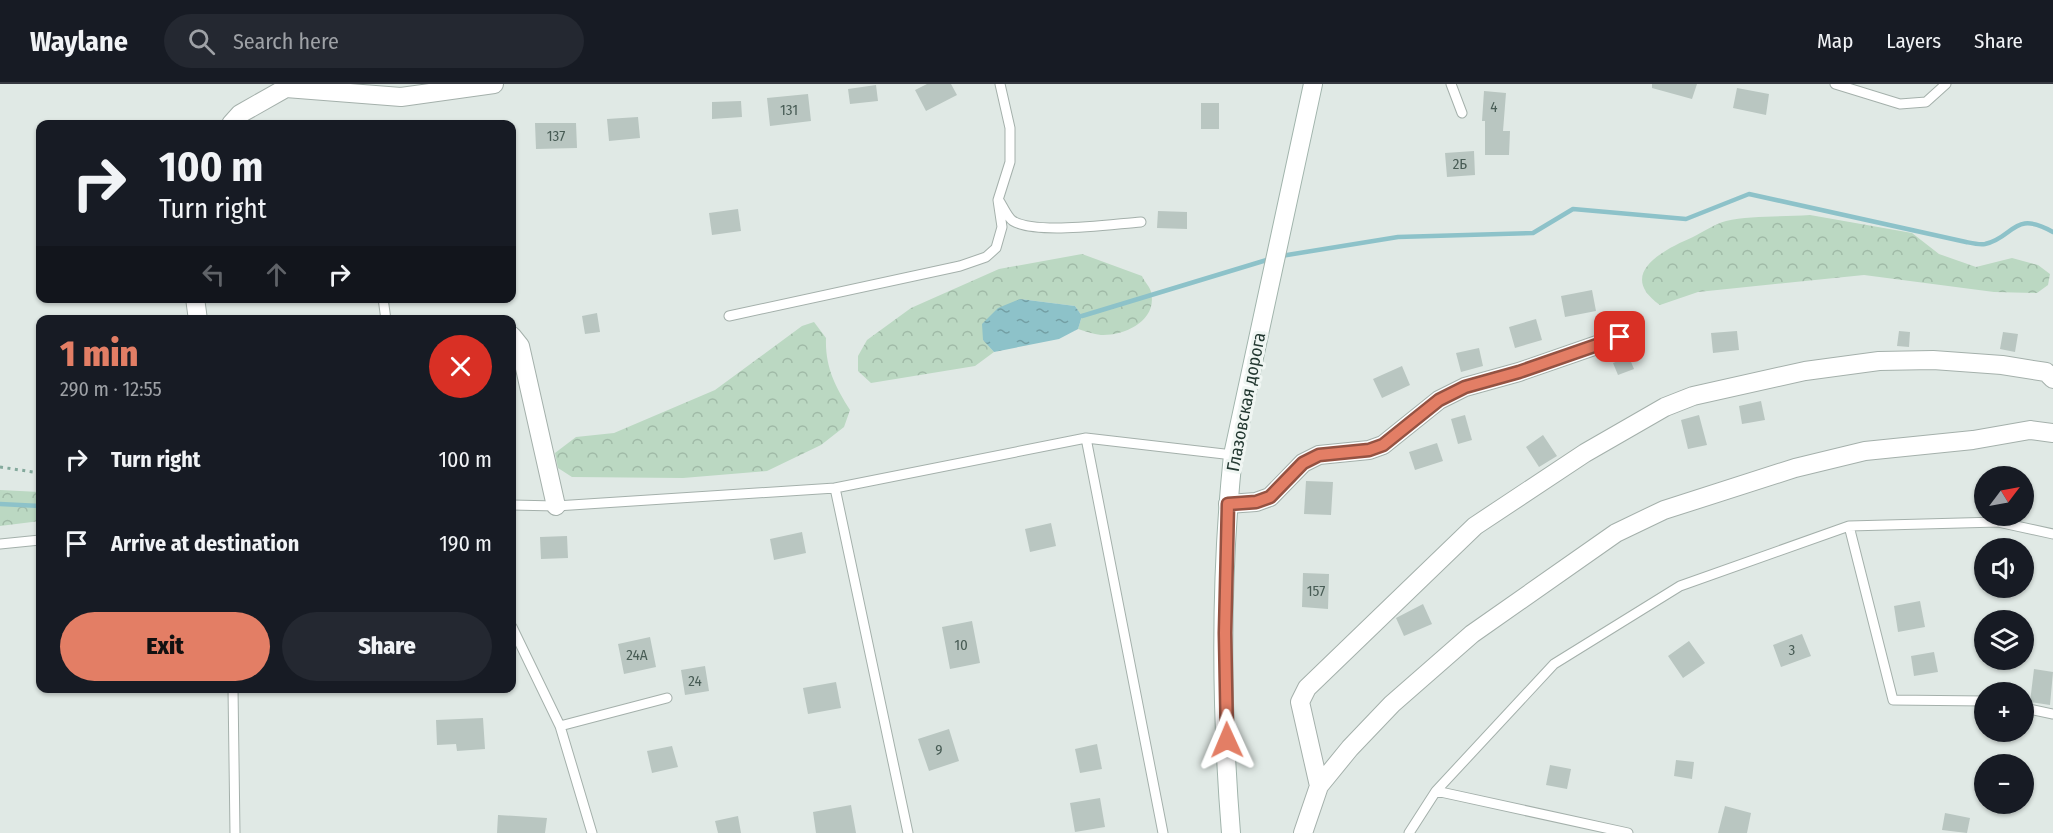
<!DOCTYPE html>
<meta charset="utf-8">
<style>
body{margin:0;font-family:"Fira Sans Condensed",sans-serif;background:#242831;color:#f1f3f6;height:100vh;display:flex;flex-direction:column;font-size:22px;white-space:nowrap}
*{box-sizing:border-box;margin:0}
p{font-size:20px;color:#9ea1a6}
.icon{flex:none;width:33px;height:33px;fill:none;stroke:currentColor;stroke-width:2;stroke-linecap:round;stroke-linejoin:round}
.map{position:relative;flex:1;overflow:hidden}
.details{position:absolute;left:36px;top:231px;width:480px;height:378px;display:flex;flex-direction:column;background:#171b24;border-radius:12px;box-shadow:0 2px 4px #0004}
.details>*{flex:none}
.top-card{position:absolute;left:36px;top:36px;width:480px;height:183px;border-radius:12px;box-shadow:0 2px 4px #0004;background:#171b24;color:#f1f3f6;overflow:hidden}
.needle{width:39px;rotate:58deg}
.tools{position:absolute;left:1974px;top:382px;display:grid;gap:12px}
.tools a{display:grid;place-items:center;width:60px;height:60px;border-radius:50%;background:#171b24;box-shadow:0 2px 4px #0004;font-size:30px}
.pin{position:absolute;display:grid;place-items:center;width:51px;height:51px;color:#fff;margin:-26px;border-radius:12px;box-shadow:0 3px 9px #0006}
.me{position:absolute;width:66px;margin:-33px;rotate:359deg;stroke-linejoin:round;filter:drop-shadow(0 0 4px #0008)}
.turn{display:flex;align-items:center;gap:21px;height:126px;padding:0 24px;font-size:27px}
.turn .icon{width:78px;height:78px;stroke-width:2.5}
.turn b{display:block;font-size:42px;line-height:51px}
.lanes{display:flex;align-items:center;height:57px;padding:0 24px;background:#0003;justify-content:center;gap:30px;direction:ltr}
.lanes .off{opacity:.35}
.round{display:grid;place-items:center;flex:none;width:63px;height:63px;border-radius:32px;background:#242831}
.summary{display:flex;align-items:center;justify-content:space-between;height:102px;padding:0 24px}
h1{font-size:36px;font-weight:800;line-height:45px;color:#e37e65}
.action{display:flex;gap:12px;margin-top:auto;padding:12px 24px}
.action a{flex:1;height:69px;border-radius:36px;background:#e37e65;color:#111;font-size:24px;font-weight:800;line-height:69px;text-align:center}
.action a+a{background:#242831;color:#f1f3f6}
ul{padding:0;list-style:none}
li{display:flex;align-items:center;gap:18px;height:84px;padding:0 24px}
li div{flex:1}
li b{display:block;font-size:22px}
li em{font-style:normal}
header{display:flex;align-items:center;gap:36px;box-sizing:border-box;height:84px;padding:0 30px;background:#171b24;border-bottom:2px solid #363941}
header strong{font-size:28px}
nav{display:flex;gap:33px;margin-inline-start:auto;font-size:21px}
.search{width:420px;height:54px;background:#242831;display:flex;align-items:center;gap:15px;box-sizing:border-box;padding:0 21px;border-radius:33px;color:#9ea1a6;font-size:22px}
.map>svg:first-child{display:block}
.forest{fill:url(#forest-crowns)}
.water{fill:url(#water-ripples)}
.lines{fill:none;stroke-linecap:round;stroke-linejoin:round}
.stream{stroke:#8dc2c9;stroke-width:4.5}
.building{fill:#b9c6c1}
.lane-casing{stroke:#a4b0ab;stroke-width:11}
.street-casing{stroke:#a4b0ab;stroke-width:20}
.secondary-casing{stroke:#a1b4ac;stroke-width:20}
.path{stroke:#84a99c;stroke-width:3;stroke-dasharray:3 4.5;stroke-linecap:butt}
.lane{stroke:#fff;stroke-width:9}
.street{stroke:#fff;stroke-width:18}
.secondary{stroke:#fff;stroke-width:18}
.route-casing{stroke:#945242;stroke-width:15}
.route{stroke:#e37e65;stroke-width:10}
.labels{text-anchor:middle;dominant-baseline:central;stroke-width:6;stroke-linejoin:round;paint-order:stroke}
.number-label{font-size:15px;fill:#485c55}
.street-label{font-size:18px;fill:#233831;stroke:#f0f6f3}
</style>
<header>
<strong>Waylane</strong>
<div class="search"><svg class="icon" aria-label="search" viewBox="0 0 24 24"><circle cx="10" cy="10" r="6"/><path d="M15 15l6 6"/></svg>Search here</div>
<nav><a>Map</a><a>Layers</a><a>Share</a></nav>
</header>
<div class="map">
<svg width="2053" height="749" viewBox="0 0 2053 749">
<defs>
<pattern id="forest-crowns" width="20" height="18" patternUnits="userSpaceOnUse" patternTransform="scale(1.5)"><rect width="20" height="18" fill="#bbd8c2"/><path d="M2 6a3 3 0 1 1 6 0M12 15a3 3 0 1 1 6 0" fill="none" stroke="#a0baa7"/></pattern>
<pattern id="water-ripples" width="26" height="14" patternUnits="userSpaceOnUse" patternTransform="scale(1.5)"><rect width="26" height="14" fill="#8dc2c9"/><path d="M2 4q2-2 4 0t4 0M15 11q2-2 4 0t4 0" fill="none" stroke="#739fa4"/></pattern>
</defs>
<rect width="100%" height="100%" fill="#e0e9e5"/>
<!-- forest -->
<path class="forest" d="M 1810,131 L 1912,149 L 1939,170 L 1976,183 L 2012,174 L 2038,181 L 2050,190 L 2048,201 L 2037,209 L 1994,208 L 1864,191 L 1698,208 L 1660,221 C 1616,190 1663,166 1693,153 C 1703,148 1715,140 1726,137 C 1750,131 1785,133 1810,131 Z
M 1082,170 L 1142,192 C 1144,197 1150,203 1151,208 C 1158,237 1124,252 1101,251 C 1093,250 1085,247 1078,245 L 1082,232 L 1075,222 L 1020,215 L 983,256 L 994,268 L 975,282 L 871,299 L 858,287 L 858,272 L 867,256 L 911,224 L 999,185 Z
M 814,238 L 826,254 C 825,283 835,302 850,326 L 844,343 L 821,361 L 767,387 L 683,394 L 572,393 L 558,384 L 555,369 L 576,353 L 614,349 L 715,306 L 802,242 Z
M 0,406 L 40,408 L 40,437 L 0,442 Z"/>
<!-- water -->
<path class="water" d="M 1020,215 L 1075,222 L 1082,232 L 1078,245 L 1059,255 L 994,268 L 983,256 L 982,240 L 998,224 Z"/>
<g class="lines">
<!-- stream -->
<path class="stream" d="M 1281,172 L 1398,153 L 1533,149 L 1573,125 L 1686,135 L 1749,110 L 1966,158 C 1971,159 1979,161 1985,160 C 2014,154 2013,125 2053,148
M 1082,232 L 1270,175
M 0,420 L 40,422"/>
</g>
<!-- building -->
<path class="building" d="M 927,0 L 951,0 L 957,11 L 926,27 L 915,6 Z
M 1652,0 L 1697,0 L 1692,15 L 1652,4 Z
M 876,1 L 878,17 L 850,20 L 848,5 Z
M 1737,4 L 1769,10 L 1766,31 L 1733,24 Z
M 1484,7 L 1506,9 L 1503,47 L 1510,47 L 1509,71 L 1485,71 L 1485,37 L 1482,37 Z
M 808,10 L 811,37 L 770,42 L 767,14 Z
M 741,17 L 742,33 L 712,35 L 712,18 Z
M 1201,19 L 1219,19 L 1219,45 L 1201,45 Z
M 638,33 L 640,54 L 609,57 L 607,35 Z
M 535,39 L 576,39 L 577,64 L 536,65 Z
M 1474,67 L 1475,91 L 1447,93 L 1445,69 Z
M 738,125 L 741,147 L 712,151 L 709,129 Z
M 1158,127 L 1187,128 L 1187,145 L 1157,144 Z
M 1592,206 L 1596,227 L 1565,233 L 1561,212 Z
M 597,229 L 600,248 L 585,250 L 582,232 Z
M 1536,235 L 1542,256 L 1515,264 L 1509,243 Z
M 1737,247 L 1739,266 L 1713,269 L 1711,249 Z
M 1899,247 L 1910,248 L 1909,263 L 1897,262 Z
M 2003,248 L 2018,250 L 2015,268 L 2000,265 Z
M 1479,264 L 1483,282 L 1461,288 L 1456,269 Z
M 1629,273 L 1634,285 L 1618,291 L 1613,279 Z
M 1402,282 L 1410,301 L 1382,314 L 1373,295 Z
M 1761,317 L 1765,336 L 1742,340 L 1739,322 Z
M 1465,331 L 1472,356 L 1458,360 L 1451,335 Z
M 1699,331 L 1707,361 L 1688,365 L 1681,336 Z
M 1543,351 L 1557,372 L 1539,383 L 1526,363 Z
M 1437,359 L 1443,377 L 1415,386 L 1409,368 Z
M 1306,397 L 1333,398 L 1331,431 L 1304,430 Z
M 1051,439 L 1056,462 L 1030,468 L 1025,445 Z
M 802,448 L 806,469 L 774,476 L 770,455 Z
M 567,452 L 568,474 L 541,475 L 540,453 Z
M 1303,489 L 1329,490 L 1328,525 L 1302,523 Z
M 1920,517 L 1925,543 L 1898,548 L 1894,522 Z
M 1423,520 L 1432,540 L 1404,552 L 1396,534 Z
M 972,537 L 980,579 L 950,585 L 942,543 Z
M 1802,550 L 1811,572 L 1781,583 L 1773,561 Z
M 650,553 L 656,583 L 624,590 L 618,560 Z
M 1689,557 L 1705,579 L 1683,594 L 1668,572 Z
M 1934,568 L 1938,588 L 1914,592 L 1911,572 Z
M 705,582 L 709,607 L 685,611 L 681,586 Z
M 2034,585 L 2053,588 L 2050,621 L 2030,618 Z
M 836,598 L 841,624 L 808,630 L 803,604 Z
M 483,634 L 485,665 L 457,667 L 456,660 L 437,661 L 436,636 Z
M 949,645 L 959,677 L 929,687 L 918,655 Z
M 1097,660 L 1102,685 L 1080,689 L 1075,665 Z
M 672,662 L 678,683 L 652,689 L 647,667 Z
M 1676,676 L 1694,678 L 1692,695 L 1674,692 Z
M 1550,681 L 1571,685 L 1567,705 L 1546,701 Z
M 1100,714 L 1105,743 L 1075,748 L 1070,719 Z
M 851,721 L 856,749 L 816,749 L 813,728 Z
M 1725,722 L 1751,729 L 1747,749 L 1718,749 Z
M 1945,729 L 1970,734 L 1967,749 L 1942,746 Z
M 498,731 L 547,734 L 545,749 L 497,749 Z
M 738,732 L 741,749 L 718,749 L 715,737 Z"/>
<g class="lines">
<defs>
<path id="lane" d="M 1451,0 L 1462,29
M 1835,0 L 1900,20 L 1926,18 L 1946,0
M 1000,118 C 1003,123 1008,134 1013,137 C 1037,151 1112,140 1141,138
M 383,214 L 386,236
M 729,232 L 960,182 L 986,173 L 996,164 L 1002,143 L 998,116 L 1010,78 L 1010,44 L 1000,0
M 1086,354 L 1163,749
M 835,404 L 908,749
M 512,421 L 556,422 L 835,404 L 1086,354 L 1233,371
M 1849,442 L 1893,616 L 1984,617
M 0,460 L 40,456
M 512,543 L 560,642 L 592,749
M 233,604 L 235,749
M 2024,624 L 2053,630
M 560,642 L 667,614
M 1436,707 L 1554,580 L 1680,502 L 1849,442 L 1998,438 L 2053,450
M 1409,749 L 1436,707 L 1628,749"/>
<path id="street" d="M 231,40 L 240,30 L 286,4 L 401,13 L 494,0
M 195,214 L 198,236
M 512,252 L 520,262 L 556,422
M 1228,420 L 1256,418 L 1270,413 L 1303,379 L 1319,371 L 1369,366 L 1383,361 L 1439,316 L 1465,303 L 1519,288 L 1620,253
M 1319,702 L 1300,618 L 1307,604 L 1475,442 L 1585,369 L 1665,323 L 1693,312 L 1805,287 L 1879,277 L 1933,276 L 2002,281 L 2046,288 L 2053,295
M 1303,749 L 1319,702 L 1350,664 L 1392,620 L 1472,550 L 1616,449 L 1664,426 L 1795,384 L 1865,367 L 1973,356 L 2030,346 L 2053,349"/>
<path id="secondary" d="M 1231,749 C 1221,625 1220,495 1233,371 L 1313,0"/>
</defs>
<!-- lane casing -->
<use href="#lane" class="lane-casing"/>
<!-- street casing -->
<use href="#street" class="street-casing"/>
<!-- secondary casing -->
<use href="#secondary" class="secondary-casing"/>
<!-- path -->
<path class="path" d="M 0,383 L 40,389"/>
<!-- lane -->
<use href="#lane" class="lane"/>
<!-- street -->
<use href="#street" class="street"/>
<!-- secondary -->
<use href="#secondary" class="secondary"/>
</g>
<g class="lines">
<defs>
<path id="route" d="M 1227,656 L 1225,549 L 1228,420 L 1256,418 L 1270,413 L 1303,379 L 1319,371 L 1369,366 L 1383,361 L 1439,316 L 1465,303 L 1519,288 L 1620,253"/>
</defs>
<!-- route casing -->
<use href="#route" class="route-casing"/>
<!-- route -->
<use href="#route" class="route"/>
</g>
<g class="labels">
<!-- number labels -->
<g class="number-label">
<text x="1494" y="23">4</text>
<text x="789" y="26">131</text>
<text x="556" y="52">137</text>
<text x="1460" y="80">2Б</text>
<text x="1316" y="507">157</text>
<text x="961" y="561">10</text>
<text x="1792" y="566">3</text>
<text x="637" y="571">24А</text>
<text x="695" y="597">24</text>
<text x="939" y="666">9</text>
</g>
<!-- street labels -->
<g class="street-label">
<text transform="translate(1246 318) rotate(-79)">Глазовская дорога</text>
</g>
</g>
</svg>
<div class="tools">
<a><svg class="needle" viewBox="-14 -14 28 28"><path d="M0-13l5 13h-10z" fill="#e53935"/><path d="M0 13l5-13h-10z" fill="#9ea1a6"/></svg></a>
<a><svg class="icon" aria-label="sound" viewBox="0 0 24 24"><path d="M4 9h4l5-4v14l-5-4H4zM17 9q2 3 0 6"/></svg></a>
<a><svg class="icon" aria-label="layers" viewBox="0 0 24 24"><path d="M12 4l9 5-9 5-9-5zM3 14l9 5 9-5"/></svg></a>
<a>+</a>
<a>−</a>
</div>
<div class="pin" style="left:1620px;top:253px;background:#d93025"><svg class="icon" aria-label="arrive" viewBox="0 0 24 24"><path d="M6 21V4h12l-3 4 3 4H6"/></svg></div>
<svg class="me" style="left:1227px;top:656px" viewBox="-20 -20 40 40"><path d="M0-17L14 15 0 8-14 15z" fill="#e37e65" stroke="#fff" stroke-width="4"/></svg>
<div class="top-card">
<div class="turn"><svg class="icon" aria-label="right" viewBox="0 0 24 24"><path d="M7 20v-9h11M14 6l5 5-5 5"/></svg><div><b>100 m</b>Turn right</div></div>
<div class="lanes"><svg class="icon off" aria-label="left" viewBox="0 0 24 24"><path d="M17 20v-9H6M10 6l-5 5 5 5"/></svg><svg class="icon off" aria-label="ahead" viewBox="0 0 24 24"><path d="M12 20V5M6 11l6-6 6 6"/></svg><svg class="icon" aria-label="right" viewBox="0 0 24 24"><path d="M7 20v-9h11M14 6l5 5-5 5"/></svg></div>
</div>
<section class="details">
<div class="summary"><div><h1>1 min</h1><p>290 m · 12:55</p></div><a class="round" style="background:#d93025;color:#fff"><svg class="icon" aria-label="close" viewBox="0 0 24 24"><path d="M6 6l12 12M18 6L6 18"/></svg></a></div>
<ul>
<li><svg class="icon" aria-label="right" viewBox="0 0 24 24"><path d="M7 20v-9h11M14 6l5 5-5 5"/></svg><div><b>Turn right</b></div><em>100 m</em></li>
<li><svg class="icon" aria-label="arrive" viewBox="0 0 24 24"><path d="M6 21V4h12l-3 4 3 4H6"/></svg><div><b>Arrive at destination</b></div><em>190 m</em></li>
</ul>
<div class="action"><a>Exit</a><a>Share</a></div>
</section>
</div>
